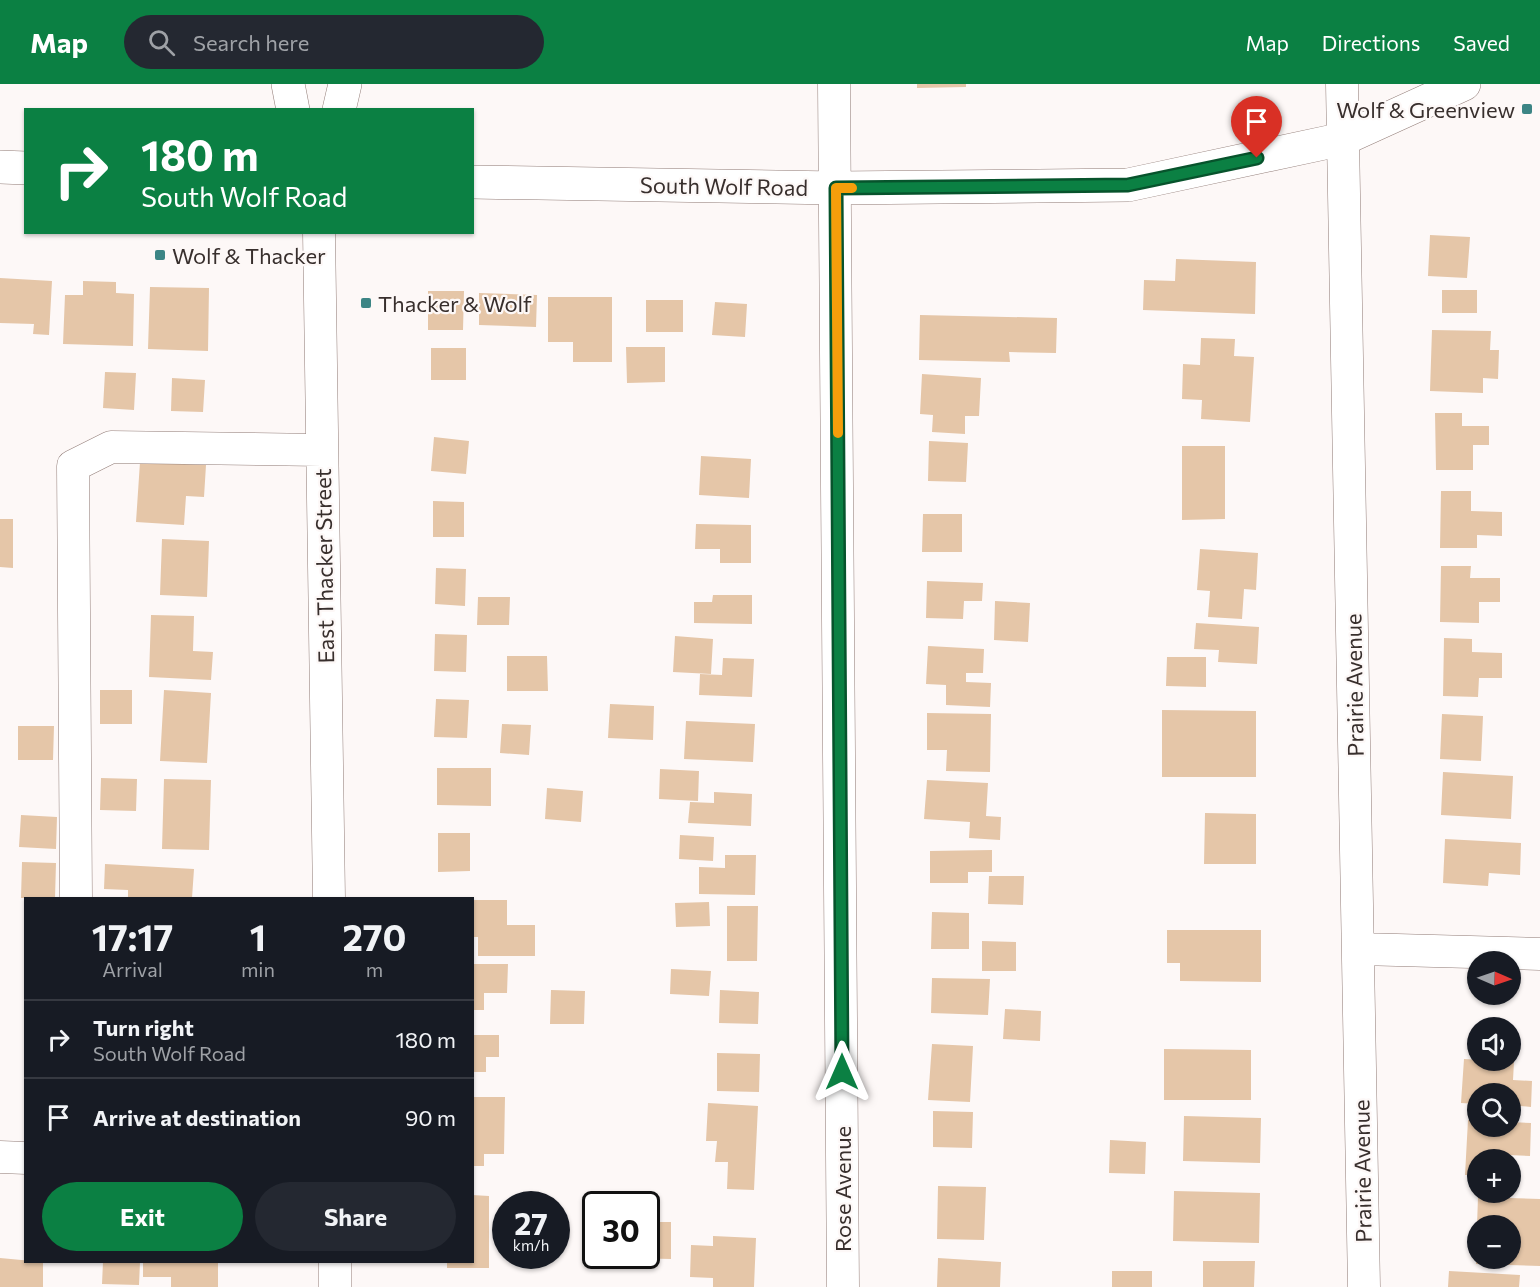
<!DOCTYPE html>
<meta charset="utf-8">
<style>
body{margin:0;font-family:Commissioner,sans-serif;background:#242831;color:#f1f3f6;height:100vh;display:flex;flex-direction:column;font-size:22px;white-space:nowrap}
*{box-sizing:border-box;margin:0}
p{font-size:20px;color:#9ea1a6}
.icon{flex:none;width:33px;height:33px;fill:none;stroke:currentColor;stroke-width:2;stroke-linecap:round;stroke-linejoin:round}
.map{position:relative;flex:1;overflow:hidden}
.side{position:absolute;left:24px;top:813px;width:450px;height:366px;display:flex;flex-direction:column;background:#171b24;border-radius:0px;box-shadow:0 2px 4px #0004}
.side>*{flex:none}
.guide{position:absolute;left:24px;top:24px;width:450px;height:126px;border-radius:0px;box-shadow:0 2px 4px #0004;background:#0b8043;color:#fff;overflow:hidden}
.needle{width:39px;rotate:92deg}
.fabs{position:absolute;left:1467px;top:867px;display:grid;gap:12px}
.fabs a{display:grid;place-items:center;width:54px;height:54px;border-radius:50%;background:#171b24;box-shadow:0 2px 4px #0004;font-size:30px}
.speed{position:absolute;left:492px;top:1107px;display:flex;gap:12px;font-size:30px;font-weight:700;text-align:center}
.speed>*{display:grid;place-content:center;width:78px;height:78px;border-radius:50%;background:#171b24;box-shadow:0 2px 4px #0004;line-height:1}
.speed small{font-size:15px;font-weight:400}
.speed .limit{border:3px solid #111;border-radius:9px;background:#fff;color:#111}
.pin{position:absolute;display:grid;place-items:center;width:51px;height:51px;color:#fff;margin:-62px -26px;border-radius:50% 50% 50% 0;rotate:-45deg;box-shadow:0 0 6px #0007}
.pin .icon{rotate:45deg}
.me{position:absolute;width:66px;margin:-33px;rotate:0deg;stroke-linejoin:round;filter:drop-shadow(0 0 4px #0008)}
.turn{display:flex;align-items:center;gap:21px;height:126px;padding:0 18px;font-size:27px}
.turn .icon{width:78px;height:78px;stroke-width:2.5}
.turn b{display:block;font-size:42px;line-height:51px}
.eta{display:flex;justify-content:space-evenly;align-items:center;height:102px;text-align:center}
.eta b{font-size:36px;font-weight:700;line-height:42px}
.cta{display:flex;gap:12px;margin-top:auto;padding:12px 18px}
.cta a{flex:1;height:69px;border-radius:36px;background:#0b8043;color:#fff;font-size:24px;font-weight:700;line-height:69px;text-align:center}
.cta a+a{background:#242831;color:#f1f3f6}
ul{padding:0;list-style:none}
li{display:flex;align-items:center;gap:18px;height:78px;padding:0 18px;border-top:2px solid #363941}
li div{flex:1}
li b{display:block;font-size:22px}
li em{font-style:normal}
header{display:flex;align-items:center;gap:36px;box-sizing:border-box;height:84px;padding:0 30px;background:#0b8043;color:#fff}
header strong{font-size:28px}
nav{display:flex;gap:33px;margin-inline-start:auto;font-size:21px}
.search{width:420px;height:54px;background:#242831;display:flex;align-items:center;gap:15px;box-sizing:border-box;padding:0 21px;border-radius:33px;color:#9ea1a6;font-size:22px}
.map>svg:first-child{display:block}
.building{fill:#e5c6a8}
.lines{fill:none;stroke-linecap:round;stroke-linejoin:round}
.minor-casing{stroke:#927d78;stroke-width:33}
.major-casing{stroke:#927d78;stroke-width:34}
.minor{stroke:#fff;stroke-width:32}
.major{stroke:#fff;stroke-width:33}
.route-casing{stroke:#07532c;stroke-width:15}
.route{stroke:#0b8043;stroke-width:10}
.slow{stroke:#f59e0b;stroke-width:10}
.poi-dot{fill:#3c8585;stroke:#fdf8f7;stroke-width:2}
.labels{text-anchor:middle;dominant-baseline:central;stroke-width:4.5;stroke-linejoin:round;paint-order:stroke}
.poi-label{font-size:22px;fill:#382f2d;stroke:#fdf8f7;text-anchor:start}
.street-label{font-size:22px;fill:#382f2d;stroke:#fdf8f7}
</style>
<header>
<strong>Map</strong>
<div class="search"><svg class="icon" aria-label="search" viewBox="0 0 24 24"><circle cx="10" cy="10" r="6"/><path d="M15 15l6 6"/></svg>Search here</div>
<nav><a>Map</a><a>Directions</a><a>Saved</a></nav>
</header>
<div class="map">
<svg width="1540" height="1203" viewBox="0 0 1540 1203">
<rect width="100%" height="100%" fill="#fdf8f7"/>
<!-- building -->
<path class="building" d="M 917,0 L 966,0 L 966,3 L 917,4 Z
M 1430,151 L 1470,153 L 1467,194 L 1428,192 Z
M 1176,175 L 1256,178 L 1255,230 L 1143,226 L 1144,196 L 1175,197 Z
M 0,194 L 52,197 L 49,251 L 33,250 L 34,240 L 0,239 Z
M 83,197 L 116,198 L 116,209 L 134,210 L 133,262 L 63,260 L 65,211 L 83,211 Z
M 150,203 L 209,204 L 208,267 L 148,265 Z
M 1442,206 L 1477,206 L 1477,229 L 1442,229 Z
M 428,207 L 464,207 L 463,246 L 428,246 Z
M 479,209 L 537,211 L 536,243 L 479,241 Z
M 548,213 L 612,213 L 612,278 L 573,278 L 573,258 L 548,258 Z
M 646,216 L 683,216 L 683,248 L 646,248 Z
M 715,218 L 747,220 L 745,253 L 712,251 Z
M 920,231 L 1057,234 L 1056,269 L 1009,268 L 1010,278 L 919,276 Z
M 1432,246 L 1491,247 L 1490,266 L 1499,266 L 1498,295 L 1483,294 L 1483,309 L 1430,307 Z
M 1201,254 L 1235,255 L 1234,272 L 1254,273 L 1250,338 L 1201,335 L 1202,316 L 1182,315 L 1183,280 L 1200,281 Z
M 626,263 L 665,263 L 665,298 L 627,299 Z
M 431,264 L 466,264 L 466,296 L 431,296 Z
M 105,288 L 136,289 L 134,326 L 103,324 Z
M 922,290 L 981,294 L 979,332 L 965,332 L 965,350 L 932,348 L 933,331 L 920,330 Z
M 172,294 L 205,296 L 203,328 L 171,327 Z
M 1435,329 L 1462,329 L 1462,342 L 1489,342 L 1489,361 L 1473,361 L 1473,386 L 1436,386 Z
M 434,353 L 469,357 L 466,390 L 431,387 Z
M 929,357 L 968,359 L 966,398 L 928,397 Z
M 1182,362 L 1225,362 L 1225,435 L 1182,436 Z
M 701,372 L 751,375 L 749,414 L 699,411 Z
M 140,378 L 206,381 L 204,413 L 186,412 L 184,441 L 136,438 Z
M 1441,407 L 1471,407 L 1471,427 L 1502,428 L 1502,452 L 1477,451 L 1477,464 L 1440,464 Z
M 433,417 L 464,418 L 464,453 L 433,453 Z
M 923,430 L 962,430 L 962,468 L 922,468 Z
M 0,435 L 13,435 L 13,484 L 0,483 Z
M 696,440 L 751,441 L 751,479 L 720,479 L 720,465 L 695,465 Z
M 162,455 L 209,457 L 207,513 L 160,511 Z
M 1200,465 L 1258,469 L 1256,506 L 1244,505 L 1242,535 L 1208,533 L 1210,507 L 1197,506 Z
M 1441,482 L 1471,482 L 1470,494 L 1500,494 L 1500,518 L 1479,518 L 1479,539 L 1440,538 Z
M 436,484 L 466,485 L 465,522 L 435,520 Z
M 927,497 L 983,499 L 982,517 L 964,517 L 963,535 L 926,534 Z
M 713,511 L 752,511 L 752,540 L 694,539 L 694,518 L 712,518 Z
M 478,513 L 510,513 L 509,541 L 477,541 Z
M 995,517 L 1030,519 L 1028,558 L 994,556 Z
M 151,531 L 194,532 L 193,567 L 213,568 L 211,596 L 149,593 Z
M 1196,539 L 1259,543 L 1257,580 L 1218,578 L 1219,566 L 1194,565 Z
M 435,550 L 467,551 L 466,588 L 434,587 Z
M 675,552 L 713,555 L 711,590 L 673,588 Z
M 1444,554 L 1472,555 L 1472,568 L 1502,569 L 1502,594 L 1479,594 L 1478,613 L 1443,612 Z
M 928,562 L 984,565 L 983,589 L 966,589 L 966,598 L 991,599 L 990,623 L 946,621 L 946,601 L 926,600 Z
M 507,572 L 547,572 L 548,607 L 507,607 Z
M 1167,573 L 1206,573 L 1206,603 L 1166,602 Z
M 723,574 L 754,575 L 752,613 L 699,611 L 700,590 L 722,591 Z
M 100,606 L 132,606 L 132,640 L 100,640 Z
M 164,606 L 211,609 L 207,679 L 160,677 Z
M 436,615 L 469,616 L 467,654 L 434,653 Z
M 610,620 L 654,622 L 653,656 L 608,654 Z
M 1162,626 L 1256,627 L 1256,693 L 1162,693 Z
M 927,629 L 991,630 L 990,688 L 946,687 L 947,666 L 927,666 Z
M 1442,630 L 1483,632 L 1481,677 L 1440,675 Z
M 686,637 L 755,640 L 753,678 L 684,675 Z
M 502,640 L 531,641 L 529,671 L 500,669 Z
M 18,642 L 54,642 L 53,676 L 18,676 Z
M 437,684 L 491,684 L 491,722 L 437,721 Z
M 660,685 L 699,687 L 698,717 L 659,715 Z
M 1443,688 L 1513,692 L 1511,735 L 1441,731 Z
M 101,694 L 137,695 L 136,727 L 100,726 Z
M 164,695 L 211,696 L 209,766 L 162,765 Z
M 927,696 L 988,699 L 986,732 L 1001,733 L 1000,756 L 969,754 L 970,738 L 924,735 Z
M 547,704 L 583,707 L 581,738 L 545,735 Z
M 714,708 L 752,710 L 751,742 L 688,739 L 690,718 L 714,719 Z
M 1205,729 L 1256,730 L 1256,780 L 1204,780 Z
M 21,731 L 57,733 L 56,765 L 19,763 Z
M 438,749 L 470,749 L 470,787 L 438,788 Z
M 680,751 L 714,753 L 713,777 L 679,775 Z
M 1445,755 L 1521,759 L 1520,791 L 1489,789 L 1488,802 L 1443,799 Z
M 992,766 L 992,788 L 968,788 L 968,799 L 930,799 L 930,767 Z
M 725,771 L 756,771 L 755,811 L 699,810 L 699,783 L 725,784 Z
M 22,778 L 56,779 L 55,814 L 21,814 Z
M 105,780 L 194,785 L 192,814 L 128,814 L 128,806 L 104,805 Z
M 989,792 L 1024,792 L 1023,821 L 988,820 Z
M 472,816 L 507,816 L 507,841 L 535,841 L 535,872 L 478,872 L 478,853 L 472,853 Z
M 709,818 L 710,842 L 676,843 L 675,819 Z
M 727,822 L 758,822 L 757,877 L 727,877 Z
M 932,828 L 969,829 L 969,865 L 931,865 Z
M 1167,846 L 1261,846 L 1261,898 L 1180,897 L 1180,879 L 1167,879 Z
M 982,857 L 1016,858 L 1016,887 L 982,887 Z
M 472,880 L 508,880 L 507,909 L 484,909 L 484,926 L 472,926 Z
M 671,885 L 711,887 L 709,912 L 670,910 Z
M 932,894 L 990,895 L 988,931 L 931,929 Z
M 551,906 L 585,907 L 584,940 L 550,940 Z
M 720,906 L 759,908 L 758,940 L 719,939 Z
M 1005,925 L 1041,927 L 1040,957 L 1003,955 Z
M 472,951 L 499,951 L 499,973 L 486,973 L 486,988 L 472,988 Z
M 932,960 L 973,962 L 970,1018 L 928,1016 Z
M 1164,965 L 1251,966 L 1251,1016 L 1164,1016 Z
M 717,969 L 760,970 L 759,1008 L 717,1007 Z
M 1464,975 L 1514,978 L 1513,996 L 1532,997 L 1531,1023 L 1510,1021 L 1510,1010 L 1478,1010 L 1478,1020 L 1461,1019 Z
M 472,1013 L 505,1013 L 504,1070 L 484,1070 L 484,1082 L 472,1082 Z
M 708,1019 L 758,1022 L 754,1106 L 727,1105 L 728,1078 L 715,1078 L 717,1057 L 706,1057 Z
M 933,1027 L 973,1028 L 972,1064 L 933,1063 Z
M 1184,1032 L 1261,1034 L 1260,1079 L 1183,1077 Z
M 1468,1036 L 1478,1037 L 1478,1042 L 1510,1042 L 1510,1038 L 1531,1039 L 1530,1072 L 1508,1071 L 1508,1076 L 1478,1076 L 1478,1091 L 1465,1091 Z
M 1110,1056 L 1146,1058 L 1145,1090 L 1109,1089 Z
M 938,1102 L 986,1103 L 984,1156 L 937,1155 Z
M 1174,1107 L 1260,1109 L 1259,1159 L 1173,1157 Z
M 472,1111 L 489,1112 L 489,1184 L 447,1184 L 447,1178 L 472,1178 Z
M 1478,1113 L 1540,1115 L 1540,1182 L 1476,1180 L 1476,1174 L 1510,1174 L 1510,1142 L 1477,1142 Z
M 646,1138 L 671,1138 L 671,1175 L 629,1174 L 629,1172 L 646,1172 Z
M 713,1152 L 756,1154 L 754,1203 L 713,1203 L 713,1194 L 690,1193 L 691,1161 L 713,1162 Z
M 0,1174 L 43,1178 L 43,1203 L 0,1203 Z
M 938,1174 L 1001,1178 L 1000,1203 L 937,1203 Z
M 1203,1177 L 1255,1177 L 1254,1203 L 1203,1203 Z
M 103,1178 L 140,1178 L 139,1201 L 102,1200 Z
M 143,1178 L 218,1178 L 218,1203 L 171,1203 L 171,1193 L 143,1193 Z
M 1112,1187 L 1152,1187 L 1152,1203 L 1112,1203 Z
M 1449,1187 L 1520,1191 L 1519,1203 L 1448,1203 Z"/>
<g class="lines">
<defs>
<path id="minor" d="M 834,0 L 843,1203
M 1342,0 L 1364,1203
M 319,148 L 329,814
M 76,814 L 73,382 L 111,363 L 322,366
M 1360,865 L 1540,870
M 0,1073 L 26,1074
M 335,1178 L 335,1203"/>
<path id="major" d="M 288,0 L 293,26
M 339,26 L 345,0
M 0,83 L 26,84
M 472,98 L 836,104 L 1128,101 L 1343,55 L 1464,0"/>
</defs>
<!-- minor casing -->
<use href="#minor" class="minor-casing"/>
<!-- major casing -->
<use href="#major" class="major-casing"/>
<!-- minor -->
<use href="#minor" class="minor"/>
<!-- major -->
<use href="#major" class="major"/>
</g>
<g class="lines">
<defs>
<path id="route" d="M 842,988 L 836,104 L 1128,101 L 1257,74"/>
</defs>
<!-- route casing -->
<use href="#route" class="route-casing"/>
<!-- route -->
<use href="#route" class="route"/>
<!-- slow -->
<path class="slow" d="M 838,349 L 836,104 L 852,104"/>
</g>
<!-- markers -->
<g class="poi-dot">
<rect x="1521" y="19" width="12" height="12" rx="3"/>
<rect x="154" y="165" width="12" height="12" rx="3"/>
<rect x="360" y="213" width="12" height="12" rx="3"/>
</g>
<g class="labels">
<!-- poi labels -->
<g class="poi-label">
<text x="1515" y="25" text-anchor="end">Wolf &amp; Greenview</text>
<text x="172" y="171">Wolf &amp; Thacker</text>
<text x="378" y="219">Thacker &amp; Wolf</text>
</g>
<!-- street labels -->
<g class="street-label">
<text transform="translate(724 102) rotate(1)">South Wolf Road</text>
<text transform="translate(324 482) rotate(-91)">East Thacker Street</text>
<text transform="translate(1354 601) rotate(-91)">Prairie Avenue</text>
<text transform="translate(1362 1087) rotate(-91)">Prairie Avenue</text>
<text transform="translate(842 1105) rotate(-90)">Rose Avenue</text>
</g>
</g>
</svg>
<div class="fabs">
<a><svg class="needle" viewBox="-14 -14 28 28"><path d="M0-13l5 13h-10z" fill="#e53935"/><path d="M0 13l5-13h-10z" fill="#9ea1a6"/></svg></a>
<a><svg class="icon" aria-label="sound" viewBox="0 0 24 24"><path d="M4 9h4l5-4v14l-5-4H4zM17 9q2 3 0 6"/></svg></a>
<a><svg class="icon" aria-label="search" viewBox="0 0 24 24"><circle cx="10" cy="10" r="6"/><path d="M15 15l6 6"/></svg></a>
<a>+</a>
<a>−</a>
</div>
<div class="speed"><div>27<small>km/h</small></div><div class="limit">30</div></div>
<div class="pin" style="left:1257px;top:74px;background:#d93025"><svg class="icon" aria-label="arrive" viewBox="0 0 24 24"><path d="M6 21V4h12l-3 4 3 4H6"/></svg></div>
<svg class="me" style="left:842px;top:988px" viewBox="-20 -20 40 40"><path d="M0-17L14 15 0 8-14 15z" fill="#0b8043" stroke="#fff" stroke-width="4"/></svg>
<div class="guide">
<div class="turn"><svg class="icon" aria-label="right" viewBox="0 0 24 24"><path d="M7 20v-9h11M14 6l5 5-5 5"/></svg><div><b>180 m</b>South Wolf Road</div></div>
</div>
<section class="side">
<div class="eta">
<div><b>17:17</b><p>Arrival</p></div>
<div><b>1</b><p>min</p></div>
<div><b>270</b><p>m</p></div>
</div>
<ul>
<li><svg class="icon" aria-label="right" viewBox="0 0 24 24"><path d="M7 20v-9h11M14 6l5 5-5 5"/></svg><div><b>Turn right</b><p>South Wolf Road</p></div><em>180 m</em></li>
<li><svg class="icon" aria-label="arrive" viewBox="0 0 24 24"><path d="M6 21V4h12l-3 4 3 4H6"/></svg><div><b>Arrive at destination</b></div><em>90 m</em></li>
</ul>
<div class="cta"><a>Exit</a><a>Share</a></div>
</section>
</div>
